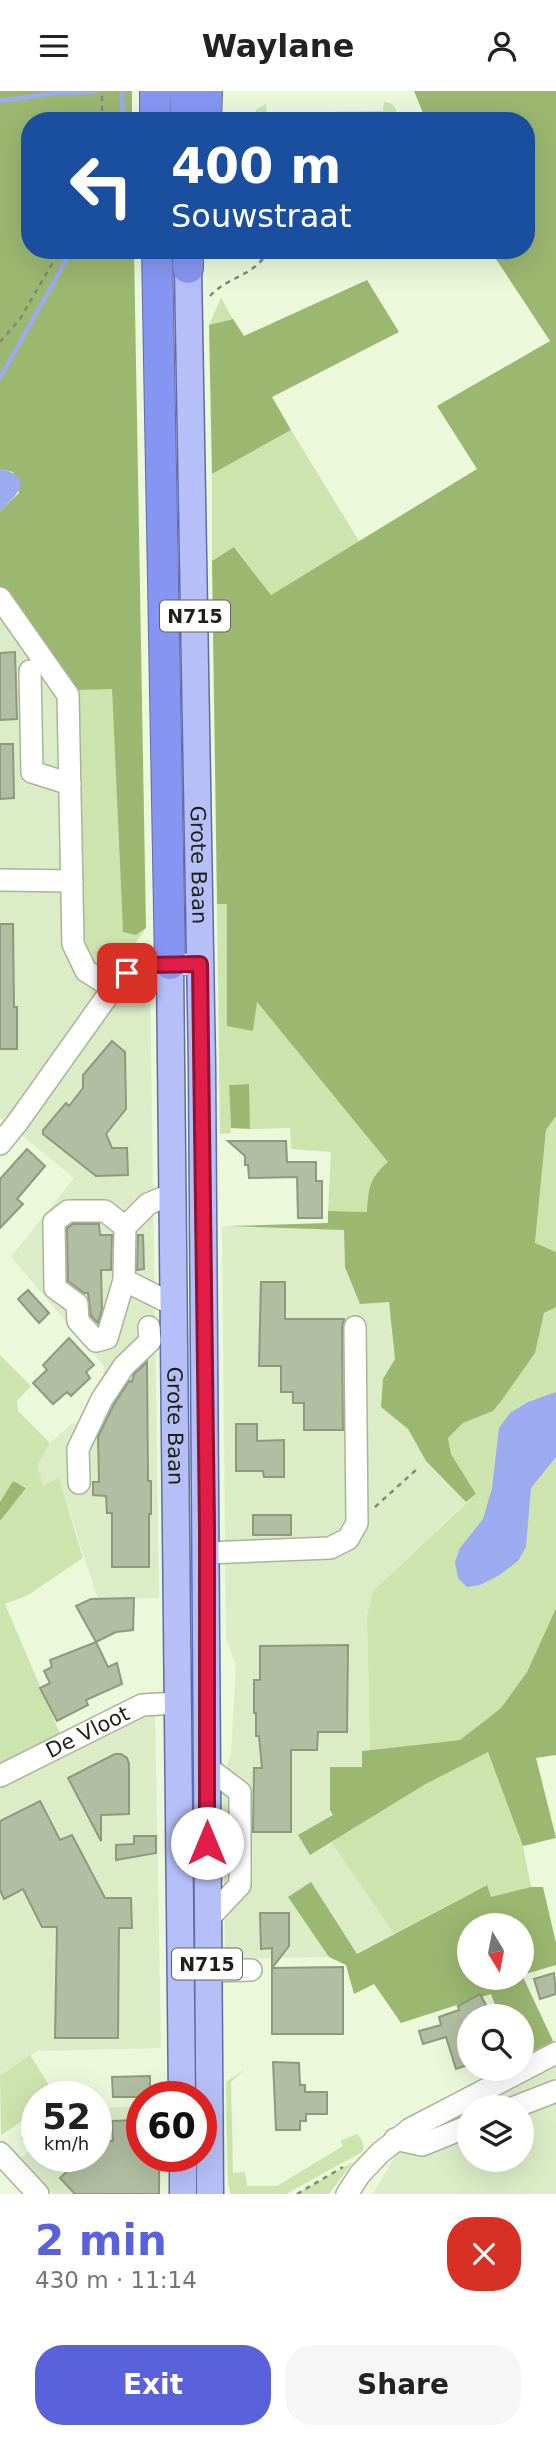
<!DOCTYPE html>
<meta charset="utf-8">
<style>
body{margin:0;font-family:"DejaVu Sans",sans-serif;background:#f6f6f6;color:#222;height:100vh;display:flex;flex-direction:column;font-size:26px;white-space:nowrap}
*{box-sizing:border-box;margin:0}
p{font-size:23px;color:#767676}
.icon{flex:none;width:38px;height:38px;fill:none;stroke:currentColor;stroke-width:2;stroke-linecap:round;stroke-linejoin:round}
.map{position:relative;height:2103px;overflow:hidden}
.details{display:flex;flex-direction:column;background:#fff;flex:1}
.details>*{flex:none}
.banner{position:absolute;left:21px;top:21px;width:514px;height:147px;border-radius:28px;box-shadow:0 7px 28px #0002;background:#1a4fa0;color:#fff;overflow:hidden}
.needle{width:46px;rotate:170deg}
.buttons{position:absolute;left:457px;top:1822px;display:grid;gap:14px}
.buttons a{display:grid;place-items:center;width:77px;height:77px;border-radius:50%;background:#fff;box-shadow:0 7px 28px #0002;font-size:35px}
.speed{position:absolute;left:21px;top:1990px;display:flex;gap:14px;font-size:35px;font-weight:700;text-align:center}
.speed>*{display:grid;place-content:center;width:91px;height:91px;border-radius:50%;background:#fff;box-shadow:0 7px 28px #0002;line-height:1}
.speed small{font-size:18px;font-weight:400}
.speed .limit{border:10px solid #d22;background:#fff;color:#111}
.pin{position:absolute;display:grid;place-items:center;width:60px;height:60px;color:#fff;margin:-30px;border-radius:14px;box-shadow:0 4px 10px #0006}
.me{position:absolute;width:77px;margin:-38px;rotate:0deg;stroke-linejoin:round;filter:drop-shadow(0 0 5px #0008)}
.turn{display:flex;align-items:center;gap:24px;height:147px;padding:0 35px;font-size:32px}
.turn .icon{width:91px;height:91px;stroke-width:2.5}
.turn b{display:block;font-size:49px;line-height:60px}
.round{display:grid;place-items:center;flex:none;width:74px;height:74px;border-radius:28px;background:#f6f6f6}
.overview{display:flex;align-items:center;justify-content:space-between;height:119px;padding:0 35px}
h1{font-size:42px;font-weight:700;line-height:52px;color:#5962da}
.cta{display:flex;gap:14px;margin-top:auto;padding:14px 35px}
.cta a{flex:1;height:80px;border-radius:28px;background:#5962da;color:#fff;font-size:28px;font-weight:700;line-height:80px;text-align:center}
.cta a+a{background:#f6f6f6;color:#222}
header{display:flex;justify-content:space-between;align-items:center;height:91px;padding:0 35px;background:#fff;font-size:32px;font-weight:700}
.map>svg:first-child{display:block}
.built{fill:#dcecc7}
.green{fill:#cee4ae}
.forest{fill:#9bb770;fill-rule:evenodd}
.water{fill:#9caaef}
.lines{fill:none;stroke-linecap:round;stroke-linejoin:round}
.stream{stroke:#9caaef;stroke-width:4.5}
.building{fill:#b1bea1;stroke:#8e9a7e;stroke-width:2}
.minor-casing{stroke:#a9b598;stroke-width:24}
.major-casing{stroke:#616ca5;stroke-width:29}
.highway-casing{stroke:#616ca5;stroke-width:32}
.path{stroke:#818a75;stroke-width:2.5;stroke-dasharray:5 5;stroke-linecap:butt}
.minor{stroke:#fff;stroke-width:21}
.major{stroke:#b6bff7;stroke-width:26}
.highway{stroke:#8695f2;stroke-width:30}
.route-casing{stroke:#92132f;stroke-width:18}
.route{stroke:#e11d48;stroke-width:12}
.labels{text-anchor:middle;dominant-baseline:central;stroke-width:7;stroke-linejoin:round;paint-order:stroke}
.shield{fill:#fff;stroke:#61645c;stroke-width:2}
.shield-label{font-size:19px;font-weight:bold;fill:#1d2116}
.street-label{font-size:21px;fill:#1d2116;stroke:#fff}
</style>
<header><svg class="icon" aria-label="menu" viewBox="0 0 24 24"><path d="M4 6h16M4 12h16M4 18h16"/></svg>Waylane<svg class="icon" aria-label="person" viewBox="0 0 24 24"><circle cx="12" cy="8" r="4"/><path d="M4 21q1-7 8-7t8 7"/></svg></header>
<div class="map">
<svg width="556" height="2103" viewBox="0 0 556 2103">
<rect width="100%" height="100%" fill="#ebf8d9"/>
<!-- built -->
<path class="built" d="M 0,505 L 77,599 L 109,872 L 125,867 L 4,1030 L 0,1027 Z
M 150,891 L 159,1507 L 98,1508 L 59,1388 L 42,1394 L 37,1375 L 50,1352 L 71,1333 L 83,1332 L 103,1292 L 104,1275 L 11,1166 L 74,1087 L 19,1042 L 126,897 L 134,893 Z
M 228,1135 L 344,1138 L 345,1176 L 389,1211 L 395,1268 L 383,1288 L 381,1316 L 408,1338 L 426,1370 L 466,1411 L 373,1500 L 367,1524 L 370,1659 L 362,1660 L 362,1676 L 330,1676 L 333,1724 L 310,1764 L 331,1751 L 394,1843 L 357,1863 L 288,1806 L 329,1866 L 225,1868 L 223,1684 L 231,1663 L 236,1573 L 226,1548 L 222,1136 Z
M 142,1621 L 155,1623 L 161,1957 L 37,1960 L 0,1985 L 0,1693 Z
M 556,1976 L 556,2103 L 373,2103 L 398,2060 L 469,2021 L 469,2068 L 522,2068 L 522,2016 L 479,2016 Z
M 142,2015 L 142,2065 L 161,2065 L 160,2103 L 53,2103 L 21,2067 L 37,2053 L 37,2065 L 96,2065 L 96,2018 Z"/>
<!-- green -->
<path class="green" d="M 384,11 C 394,11 400,20 394,30 L 384,30 L 383,26 L 267,27 L 266,30 L 255,30 L 256,18 L 266,13 L 267,22 L 383,20 Z
M 221,207 L 233,228 L 209,234 Z
M 291,339 L 359,450 L 271,504 L 235,456 L 212,470 L 212,383 Z
M 112,597 L 123,840 L 136,844 L 146,837 L 125,867 L 109,872 L 89,861 L 82,837 L 77,599 Z
M 217,813 L 227,813 L 227,935 L 256,910 L 389,1071 C 371,1084 367,1100 367,1121 L 328,1120 L 331,1061 L 291,1058 L 290,1037 L 250,1038 L 248,993 L 229,994 L 231,1042 L 220,1043 Z
M 556,1025 L 556,1161 L 535,1153 L 546,1039 Z
M 556,1216 L 556,1517 L 527,1581 L 501,1617 L 460,1649 L 370,1659 L 367,1524 L 373,1500 L 476,1403 L 451,1363 L 448,1347 L 463,1332 L 493,1320 L 502,1309 L 535,1262 L 544,1222 Z
M 0,1264 L 31,1295 L 17,1310 L 18,1320 L 50,1352 L 37,1375 L 43,1394 L 59,1387 L 83,1467 L 28,1504 L 5,1513 L 61,1645 L 0,1676 L 0,1430 L 26,1396 L 13,1391 L 0,1411 Z
M 489,1660 L 523,1755 L 531,1796 L 491,1807 L 486,1794 L 394,1843 L 331,1751 L 424,1694 Z
M 30,1964 L 56,2005 L 37,2006 L 37,2020 L 1,2044 L 0,1985 Z
M 245,1978 L 231,1991 L 233,2082 L 245,2081 L 247,2095 L 277,2095 L 343,2055 L 340,2050 L 357,2043 C 363,2049 365,2053 362,2061 L 286,2103 L 231,2103 L 228,2093 L 226,1991 Z
M 353,2071 L 329,2103 L 296,2103 Z"/>
<!-- forest -->
<path class="forest" d="M 0,0 L 132,0 L 132,30 L 30,30 L 30,159 L 134,159 L 146,837 L 136,844 L 123,841 L 112,598 L 77,599 L 0,505 L 0,420 L 19,402 L 13,381 L 0,378 Z
M 414,0 L 556,0 L 556,1025 L 546,1039 L 535,1152 L 556,1161 L 556,1216 L 544,1222 L 535,1262 L 502,1309 L 493,1320 L 463,1332 L 448,1347 L 451,1363 L 476,1403 L 466,1411 L 426,1370 L 408,1338 L 381,1316 L 383,1288 L 395,1268 L 389,1211 L 360,1213 L 345,1176 L 344,1139 L 228,1135 L 328,1132 L 328,1120 L 367,1121 C 368,1098 370,1086 388,1071 L 257,911 L 253,940 L 227,935 L 227,813 L 217,813 L 212,470 L 234,456 L 271,504 L 477,378 L 437,315 L 550,250 L 490,159 L 527,159 L 527,30 L 420,30 L 423,22 Z
M 367,189 L 399,241 L 272,306 L 291,339 L 212,383 L 209,234 L 233,228 L 244,245 Z
M 249,993 L 250,1038 L 231,1037 L 229,994 Z
M 13,1390 L 26,1397 L 0,1430 L 0,1411 Z
M 556,1517 L 556,1664 L 536,1667 L 556,1747 L 523,1755 L 488,1661 L 424,1694 L 310,1764 L 298,1744 L 333,1724 L 330,1719 L 330,1676 L 362,1676 L 362,1660 L 460,1649 L 501,1617 L 527,1581 Z
M 311,1791 L 357,1863 L 487,1794 L 491,1806 L 531,1796 L 543,1796 L 556,1852 L 556,1874 L 522,1884 L 553,1950 L 522,1966 L 522,1925 L 499,1925 L 491,1903 L 401,1932 L 374,1893 L 354,1903 L 346,1874 L 329,1866 L 288,1806 ZM 469,1834 L 522,1834 L 522,1886 L 469,1886 Z"/>
<!-- water -->
<path class="water" d="M 0,378 C 37,386 17,404 0,420 Z
M 556,1301 L 556,1366 L 531,1397 L 526,1456 L 518,1470 L 498,1485 L 480,1494 L 467,1496 L 458,1487 L 455,1471 L 460,1457 L 483,1428 L 492,1397 L 499,1337 L 510,1322 L 528,1311 Z"/>
<g class="lines">
<!-- stream -->
<path class="stream" d="M 122,0 L 123,30
M 0,10 L 57,2 L 95,1
M 0,287 L 72,159"/>
</g>
<!-- building -->
<path class="building" d="M 15,561 L 17,628 L 0,629 L 0,562 Z
M 0,653 L 13,653 L 14,707 L 0,708 Z
M 0,833 L 13,833 L 14,916 L 17,916 L 17,958 L 0,958 Z
M 112,950 L 125,961 L 126,1018 L 106,1043 L 112,1057 L 127,1057 L 128,1084 L 96,1085 L 43,1043 L 43,1039 L 66,1012 L 69,1015 L 83,997 L 83,984 Z
M 228,1050 L 286,1050 L 287,1071 L 316,1071 L 316,1090 L 322,1090 L 322,1127 L 298,1127 L 297,1086 L 249,1087 L 248,1074 L 245,1074 L 245,1065 Z
M 27,1058 L 45,1075 L 17,1108 L 23,1113 L 0,1137 L 0,1088 Z
M 73,1133 L 99,1133 L 100,1144 L 112,1144 L 111,1179 L 101,1179 L 102,1218 L 98,1232 L 91,1225 L 88,1202 L 84,1202 L 68,1190 L 67,1137 Z
M 138,1144 L 143,1144 L 144,1178 L 137,1179 Z
M 261,1191 L 285,1191 L 285,1228 L 344,1228 L 342,1236 L 343,1339 L 304,1339 L 304,1312 L 293,1312 L 293,1301 L 281,1301 L 281,1275 L 259,1275 Z
M 28,1199 L 49,1222 L 39,1232 L 18,1208 Z
M 69,1247 L 94,1274 L 86,1281 L 90,1287 L 71,1305 L 67,1301 L 53,1313 L 33,1292 L 47,1279 L 43,1274 Z
M 147,1271 L 148,1390 L 151,1390 L 151,1423 L 149,1423 L 149,1476 L 112,1476 L 112,1422 L 107,1422 L 106,1405 L 93,1404 L 93,1391 L 99,1391 L 98,1346 L 113,1315 L 129,1290 L 132,1291 L 134,1283 Z
M 236,1333 L 257,1333 L 257,1350 L 284,1349 L 284,1386 L 264,1386 L 263,1380 L 236,1380 Z
M 253,1424 L 291,1424 L 291,1444 L 253,1444 Z
M 134,1507 L 133,1539 L 116,1541 L 96,1551 L 76,1515 L 91,1508 Z
M 96,1551 L 108,1576 L 117,1572 L 122,1593 L 86,1609 L 88,1614 L 57,1630 L 40,1597 L 50,1592 L 44,1580 L 52,1576 L 50,1569 Z
M 348,1554 L 347,1641 L 318,1641 L 317,1659 L 291,1659 L 291,1741 L 253,1741 L 254,1677 L 262,1677 L 259,1645 L 256,1645 L 256,1622 L 254,1622 L 254,1589 L 260,1589 L 260,1555 Z
M 115,1663 L 121,1663 L 127,1667 L 129,1673 L 129,1723 L 101,1724 L 101,1750 L 68,1687 Z
M 40,1710 L 60,1749 L 72,1744 L 105,1807 L 131,1807 L 132,1837 L 119,1837 L 118,1947 L 55,1947 L 57,1836 L 42,1836 L 23,1798 L 4,1808 L 0,1799 L 0,1730 Z
M 134,1745 L 156,1745 L 156,1762 L 116,1769 L 116,1754 L 134,1753 Z
M 260,1822 L 289,1822 L 289,1855 L 272,1877 L 272,1857 L 261,1858 Z
M 343,1876 L 343,1943 L 272,1943 L 272,1877 Z
M 554,1882 L 556,1903 L 540,1908 L 534,1888 Z
M 480,1903 L 492,1925 L 469,1925 L 469,1938 L 464,1939 L 469,1958 L 469,1964 L 466,1965 L 468,1974 L 456,1978 L 446,1946 L 423,1953 L 419,1940 L 441,1934 L 439,1926 L 459,1919 L 458,1915 Z
M 273,1971 L 299,1972 L 300,1994 L 305,1994 L 305,2001 L 327,2001 L 327,2023 L 306,2023 L 306,2030 L 300,2030 L 300,2039 L 276,2039 Z
M 150,1985 L 150,2006 L 113,2006 L 112,1986 Z
M 138,2029 L 138,2032 L 142,2032 L 142,2065 L 159,2065 L 159,2103 L 75,2103 L 60,2087 L 80,2068 L 87,2075 L 101,2062 L 96,2050 L 113,2050 L 112,2030 Z
M 37,2034 L 37,2062 L 23,2047 Z"/>
<g class="lines">
<defs>
<g id="minor">
<path d="M 0,507 L 68,604 L 73,853 L 86,880 L 113,897"/>
<path d="M 30,580 L 32,681 L 70,693"/>
<path d="M 0,789 L 72,790"/>
<path d="M 0,1053 L 17,1032 L 113,897 L 127,882 L 148,874 L 200,873"/>
<path d="M 172,1103 L 148,1113 L 125,1136 L 124,1189 L 164,1209 L 173,1209"/>
<path d="M 124,1189 L 107,1247 L 96,1250 L 78,1230 L 77,1213 L 55,1197 L 54,1131 L 68,1120 L 105,1120 L 125,1136"/>
<path d="M 79,1392 L 78,1358 L 102,1308 L 124,1275 L 150,1250 L 149,1236"/>
<path d="M 207,1462 L 330,1457 L 348,1448 L 357,1432 L 355,1236"/>
<path id="s1" d="M 0,1685 L 142,1614 L 178,1612"/>
<path d="M 207,1829 L 240,1794 L 240,1701 L 207,1676"/>
<path d="M 207,1880 L 251,1879"/>
<path d="M 515,2016 L 556,2000"/>
<path d="M 395,2048 L 422,2054 L 469,2035"/>
<path d="M 0,2062 L 38,2103"/>
<path d="M 347,2103 L 360,2083 L 380,2062 L 410,2038 L 556,1962"/>
</g>
<g id="major">
<path id="s2" d="M 188,177 L 202,975 L 210,2103"/>
<path id="s3" d="M 170,873 L 182,2006"/>
<path d="M 183,2065 L 183,2103"/>
</g>
<path id="highway" d="M 155,0 L 155,30
M 185,0 L 186,30
M 206,30 L 207,0
M 157,159 L 170,873
M 188,159 L 188,177"/>
</defs>
<!-- minor casing -->
<use href="#minor" class="minor-casing"/>
<!-- major casing -->
<use href="#major" class="major-casing"/>
<!-- highway casing -->
<use href="#highway" class="highway-casing"/>
<!-- path -->
<path class="path" d="M 102,30 L 102,0
M 210,205 C 228,185 254,186 269,159
M 0,251 L 20,228 L 60,159
M 375,1416 L 417,1378
M 297,2103 L 343,2076"/>
<!-- minor -->
<use href="#minor" class="minor"/>
<!-- major -->
<use href="#major" class="major"/>
<!-- highway -->
<use href="#highway" class="highway"/>
</g>
<g class="lines">
<defs>
<path id="route" d="M 127,882 L 149,874 L 200,873 L 207,1437 L 207,1752"/>
</defs>
<!-- route casing -->
<use href="#route" class="route-casing"/>
<!-- route -->
<use href="#route" class="route"/>
</g>
<g class="labels">
<!-- shield labels -->
<g class="shield">
<rect x="160" y="509.5" width="70" height="31" rx="5"/>
<rect x="172" y="1857.5" width="70" height="31" rx="5"/>
</g>
<g class="shield-label">
<text x="195" y="525">N715</text>
<text x="207" y="1873">N715</text>
</g>
<!-- street labels -->
<g class="street-label">
<text stroke="none"><textPath href="#s2" startOffset="597">Grote Baan</textPath></text>
<text stroke="none"><textPath href="#s3" startOffset="462">Grote Baan</textPath></text>
<text stroke="none"><textPath href="#s1" startOffset="98">De Vloot</textPath></text>
</g>
</g>
</svg>
<div class="buttons">
<a><svg class="needle" viewBox="-14 -14 28 28"><path d="M0-13l5 13h-10z" fill="#e53935"/><path d="M0 13l5-13h-10z" fill="#767676"/></svg></a>
<a><svg class="icon" aria-label="search" viewBox="0 0 24 24"><circle cx="10" cy="10" r="6"/><path d="M15 15l6 6"/></svg></a>
<a><svg class="icon" aria-label="layers" viewBox="0 0 24 24"><path d="M12 4l9 5-9 5-9-5zM3 14l9 5 9-5"/></svg></a>
</div>
<div class="speed"><div>52<small>km/h</small></div><div class="limit">60</div></div>
<div class="pin" style="left:127px;top:882px;background:#d93025"><svg class="icon" aria-label="arrive" viewBox="0 0 24 24"><path d="M6 21V4h12l-3 4 3 4H6"/></svg></div>
<svg class="me" style="left:207px;top:1752px" viewBox="-20 -20 40 40"><circle r="19" fill="#fff"/><path d="M0-13L10 11 0 6-10 11z" fill="#e11d48"/></svg>
<div class="banner">
<div class="turn"><svg class="icon" aria-label="left" viewBox="0 0 24 24"><path d="M17 20v-9H6M10 6l-5 5 5 5"/></svg><div><b>400 m</b>Souwstraat</div></div>
</div>
</div>
<section class="details">
<div class="overview"><div><h1>2 min</h1><p>430 m · 11:14</p></div><a class="round" style="background:#d93025;color:#fff"><svg class="icon" aria-label="close" viewBox="0 0 24 24"><path d="M6 6l12 12M18 6L6 18"/></svg></a></div>
<div class="cta"><a>Exit</a><a>Share</a></div>
</section>
